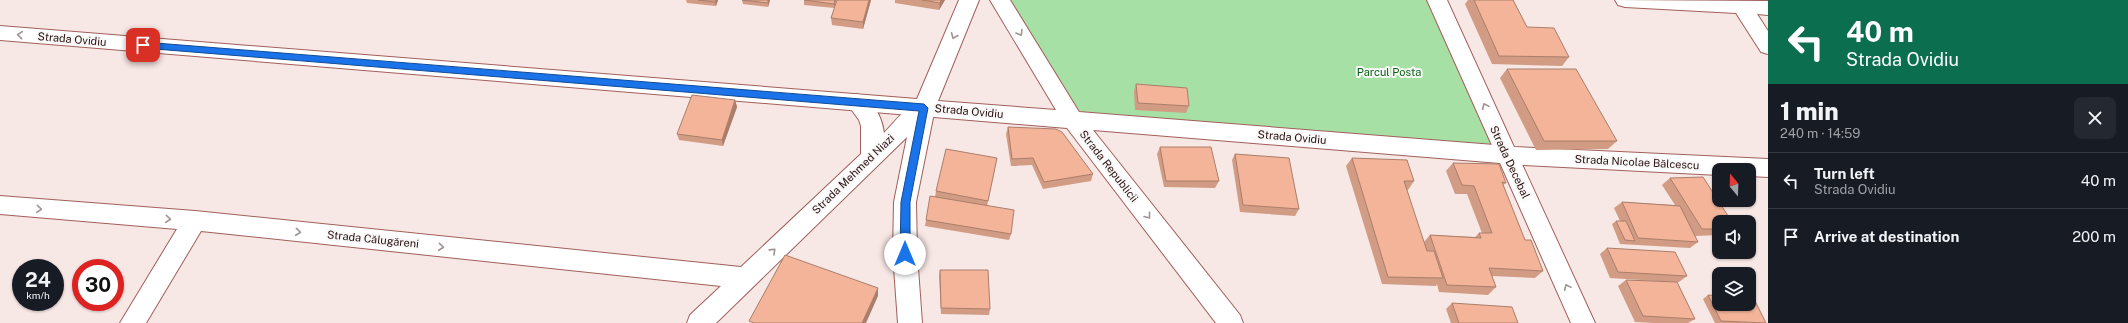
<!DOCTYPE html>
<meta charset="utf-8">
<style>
body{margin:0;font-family:"Public Sans",sans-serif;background:#242831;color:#f1f3f6;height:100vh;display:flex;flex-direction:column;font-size:15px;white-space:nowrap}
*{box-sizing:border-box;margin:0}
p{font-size:13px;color:#9ea1a6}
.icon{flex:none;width:22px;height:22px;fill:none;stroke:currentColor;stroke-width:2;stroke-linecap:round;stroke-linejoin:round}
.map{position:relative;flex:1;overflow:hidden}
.drawer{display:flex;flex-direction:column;background:#171b24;width:360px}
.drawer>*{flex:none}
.banner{background:#0b6e4f;color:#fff;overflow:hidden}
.needle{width:26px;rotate:341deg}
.controls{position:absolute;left:1712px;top:163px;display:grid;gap:8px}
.controls a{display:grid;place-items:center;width:44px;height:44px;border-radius:8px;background:#171b24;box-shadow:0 1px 3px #0004;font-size:20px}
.speed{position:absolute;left:12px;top:259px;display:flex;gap:8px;font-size:20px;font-weight:700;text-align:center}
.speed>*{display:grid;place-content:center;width:52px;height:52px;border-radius:50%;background:#171b24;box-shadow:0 1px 3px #0004;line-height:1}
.speed small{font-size:10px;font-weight:400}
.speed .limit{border:6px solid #d22;background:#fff;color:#111}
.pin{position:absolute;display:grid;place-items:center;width:34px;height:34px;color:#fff;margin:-17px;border-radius:8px;box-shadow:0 2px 6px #0006}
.me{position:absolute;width:44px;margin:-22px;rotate:0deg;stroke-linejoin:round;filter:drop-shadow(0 0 3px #0008)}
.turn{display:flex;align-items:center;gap:14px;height:84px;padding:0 12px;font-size:18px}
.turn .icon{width:52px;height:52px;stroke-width:2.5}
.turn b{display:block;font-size:28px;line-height:34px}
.round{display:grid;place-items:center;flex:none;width:42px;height:42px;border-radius:8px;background:#242831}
.overview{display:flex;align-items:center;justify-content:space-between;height:68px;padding:0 12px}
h1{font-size:24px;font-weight:800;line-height:30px}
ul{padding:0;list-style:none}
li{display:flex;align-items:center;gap:12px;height:56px;padding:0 12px;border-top:1px solid #363941}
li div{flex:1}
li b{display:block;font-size:15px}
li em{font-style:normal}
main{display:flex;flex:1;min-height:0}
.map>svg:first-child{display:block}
.green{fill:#a7e0a5}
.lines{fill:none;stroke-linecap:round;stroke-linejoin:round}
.minor-casing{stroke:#a15f5b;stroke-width:2}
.major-casing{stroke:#a15f5b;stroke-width:2}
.minor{fill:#fff;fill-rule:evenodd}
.major{fill:#fff;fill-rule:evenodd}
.wall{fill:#d19b84}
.shaded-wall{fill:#aa7e6b}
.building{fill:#f3b499;stroke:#aa7e6b}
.oneway{stroke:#9e9392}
.route{fill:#1a73e8;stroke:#114b97}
.labels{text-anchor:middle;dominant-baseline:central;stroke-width:4;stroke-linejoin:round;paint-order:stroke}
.street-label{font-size:11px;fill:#280e0d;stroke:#f8f8f8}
.park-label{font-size:11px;fill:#096012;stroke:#f8f8f8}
</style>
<main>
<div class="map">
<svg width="1768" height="323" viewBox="0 0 1768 323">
<rect width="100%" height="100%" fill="#f7e7e5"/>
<!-- green -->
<path class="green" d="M 1000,0 L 1437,0 L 1507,155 L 1072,119 Z"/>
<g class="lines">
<defs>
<path id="minor" d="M 1427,0 L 1447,0 L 1514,147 L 1768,159 L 1768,177 L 1749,176 L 1749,170 L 1719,170 L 1719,175 L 1507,164 L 1499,161 Z
M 1615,0 L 1768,1 L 1768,15 L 1757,14 L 1768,31 L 1768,54 L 1761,52 L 1736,13 L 1625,7 L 1618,5 Z
M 857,94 C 873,99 882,117 884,133 C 896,121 913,96 931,102 L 935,108 L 916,202 L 917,254 L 922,323 L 898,323 L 893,254 L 894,202 L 907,137 L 716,323 L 687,323 L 690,315 L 721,286 L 201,231 L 146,323 L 120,323 L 177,229 L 0,214 L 0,196 L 195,211 L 741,267 L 861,154 L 861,126 L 859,120 L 846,102 L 850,96 Z"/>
<path id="major" d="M 959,0 L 979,0 L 938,101 L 1056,110 L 990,0 L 1010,0 L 1079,112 L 1507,146 L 1515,149 L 1595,323 L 1571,323 L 1500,163 L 1093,130 L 1240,315 L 1243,323 L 1216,323 L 1067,128 L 0,40 L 0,26 L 917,99 Z"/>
</defs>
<!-- minor casing -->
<use href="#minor" class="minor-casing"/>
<!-- major casing -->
<use href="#major" class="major-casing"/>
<!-- minor -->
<use href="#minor" class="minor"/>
<!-- major -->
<use href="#major" class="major"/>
</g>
<!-- wall -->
<path class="wall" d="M 686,0 L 718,0 L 716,6 L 687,3 Z
M 742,0 L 770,0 L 768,7 L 743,4 Z
M 804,0 L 836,0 L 834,8 L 804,5 Z
M 871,0 L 863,29 L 832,25 L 831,18 Z
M 895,0 L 945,0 L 939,10 L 895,3 Z
M 1468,0 L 1513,0 L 1527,27 L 1569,57 L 1562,66 L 1492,64 L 1465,4 Z
M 1507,69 L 1617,141 L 1608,149 L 1536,150 L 1500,78 Z
M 1136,84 L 1189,106 L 1186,113 L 1135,110 L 1134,91 Z
M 735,100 L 737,107 L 723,146 L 679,140 L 677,134 Z
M 1008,127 L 1093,174 L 1091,181 L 1043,189 L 1032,165 L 1011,166 L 1006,134 Z
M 1160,147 L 1219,181 L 1215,188 L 1164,187 L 1157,154 Z
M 1235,154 L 1299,209 L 1295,216 L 1240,212 L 1232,160 Z
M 997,158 L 987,206 L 1011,234 L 1009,240 L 925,226 L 926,220 L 935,197 L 936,191 Z
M 1352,158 L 1414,181 L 1408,190 L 1406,190 L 1424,242 L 1430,235 L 1475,237 L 1479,233 L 1482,233 L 1467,194 L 1455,194 L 1446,171 L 1453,163 L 1506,183 L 1503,185 L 1525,240 L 1543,271 L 1535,278 L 1492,276 L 1496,287 L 1488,295 L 1439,292 L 1437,284 L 1436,286 L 1382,284 L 1346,166 Z
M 1670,178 L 1719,222 L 1719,235 L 1695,236 L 1698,242 L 1690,248 L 1620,244 L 1612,224 L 1616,221 L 1620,221 L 1614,208 L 1622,202 L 1675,205 L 1662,185 Z
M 1607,248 L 1687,276 L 1679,282 L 1677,282 L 1695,319 L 1688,323 L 1654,323 L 1635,322 L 1618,286 L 1626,280 L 1657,281 L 1610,278 L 1600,254 Z
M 940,270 L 990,309 L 989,315 L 941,314 L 939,276 Z
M 1708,295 L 1766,323 L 1715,323 L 1703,299 Z
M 1452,303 L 1518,323 L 1451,323 L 1446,309 Z"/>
<!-- shaded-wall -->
<path class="shaded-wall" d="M 716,0 L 718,0 L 716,6 L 715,2 Z
M 768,0 L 770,0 L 768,7 Z
M 835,0 L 836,0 L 834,8 L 834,4 Z
M 869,0 L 871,0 L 863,29 L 863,22 Z
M 941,0 L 945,0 L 939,10 L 940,3 Z
M 735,100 L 737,107 L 723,146 L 722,140 Z
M 878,288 L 878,296 L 866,323 L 862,323 Z"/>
<!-- building -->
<path class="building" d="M 698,0 L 716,0 L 715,2 Z
M 742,0 L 768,0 L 768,3 Z
M 804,0 L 835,0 L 834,4 Z
M 837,0 L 869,0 L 863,22 L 831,18 Z
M 922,0 L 941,0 L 940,3 Z
M 1474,0 L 1513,0 L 1527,27 L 1554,28 L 1569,57 L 1499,56 Z
M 1507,69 L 1576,69 L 1617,141 L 1544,141 Z
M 1136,84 L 1187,88 L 1189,106 L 1138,103 Z
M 692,95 L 735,100 L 722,140 L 677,134 Z
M 1008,127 L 1056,129 L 1062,132 L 1093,174 L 1044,182 L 1033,158 L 1012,159 Z
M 1160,147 L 1211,147 L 1219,181 L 1166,181 Z
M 946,149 L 997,158 L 988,201 L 936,191 Z
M 1235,154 L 1289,158 L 1299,209 L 1243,205 Z
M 1352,158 L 1407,160 L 1414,181 L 1404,181 L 1427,251 L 1434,251 L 1443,278 L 1388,277 Z
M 1453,163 L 1499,164 L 1506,183 L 1502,182 L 1525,240 L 1531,240 L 1543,271 L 1489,268 L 1496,287 L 1447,285 L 1430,235 L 1481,238 L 1479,233 L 1492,233 L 1474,186 L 1462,185 Z
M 1703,177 L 1732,222 L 1719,222 L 1719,229 L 1702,229 L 1670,178 Z
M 930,196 L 1014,210 L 1011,234 L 926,220 Z
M 1622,202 L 1680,206 L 1698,242 L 1638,238 Z
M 1616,221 L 1626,221 L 1635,241 L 1625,240 Z
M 1607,248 L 1675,252 L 1687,276 L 1618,272 Z
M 785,255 L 878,288 L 862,323 L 754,323 L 749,321 Z
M 940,270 L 988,270 L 990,309 L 941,308 Z
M 1626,280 L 1677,282 L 1695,319 L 1643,316 Z
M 1708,295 L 1719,296 L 1719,304 L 1749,304 L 1749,297 L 1753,297 L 1766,323 L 1721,321 Z
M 1452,303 L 1512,307 L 1518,323 L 1459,323 Z"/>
<!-- one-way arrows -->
<defs><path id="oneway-chevron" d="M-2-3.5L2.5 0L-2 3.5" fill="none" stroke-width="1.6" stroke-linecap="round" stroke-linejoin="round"/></defs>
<g class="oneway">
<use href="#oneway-chevron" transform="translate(1020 33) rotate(59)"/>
<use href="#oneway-chevron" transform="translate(20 35) rotate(-175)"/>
<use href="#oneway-chevron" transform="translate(954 36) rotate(113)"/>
<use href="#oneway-chevron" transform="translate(1485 106) rotate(-114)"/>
<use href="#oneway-chevron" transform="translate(39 209) rotate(5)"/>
<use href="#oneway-chevron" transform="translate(1148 216) rotate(52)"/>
<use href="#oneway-chevron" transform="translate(168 219) rotate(5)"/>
<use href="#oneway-chevron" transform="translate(298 232) rotate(6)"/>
<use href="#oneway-chevron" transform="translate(441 247) rotate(6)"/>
<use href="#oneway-chevron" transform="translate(773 251) rotate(-44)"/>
<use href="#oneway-chevron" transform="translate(1567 287) rotate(-114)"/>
</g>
<!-- route -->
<path class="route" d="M 143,42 L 924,104 L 928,108 L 910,202 L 910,254 L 905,258 L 900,254 L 901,202 L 919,111 L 143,48 L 139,45 Z"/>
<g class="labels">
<!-- street labels -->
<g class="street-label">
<text transform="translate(72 39) rotate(5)">Strada Ovidiu</text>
<text transform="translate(969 111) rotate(5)">Strada Ovidiu</text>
<text transform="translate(1292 137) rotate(5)">Strada Ovidiu</text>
<text transform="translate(1510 162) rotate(65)">Strada Decebal</text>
<text transform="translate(1637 162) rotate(3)">Strada Nicolae Bălcescu</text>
<text transform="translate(1109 166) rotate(52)">Strada Republicii</text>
<text transform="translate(853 174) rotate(-44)">Strada Mehmed Niazi</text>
<text transform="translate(373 239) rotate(6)">Strada Călugăreni</text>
</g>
<!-- park labels -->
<g class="park-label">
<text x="1389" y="72">Parcul Posta</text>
</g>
</g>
</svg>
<div class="controls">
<a><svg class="needle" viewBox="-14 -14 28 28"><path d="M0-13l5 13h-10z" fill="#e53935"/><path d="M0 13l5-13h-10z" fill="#9ea1a6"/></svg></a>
<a><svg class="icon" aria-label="sound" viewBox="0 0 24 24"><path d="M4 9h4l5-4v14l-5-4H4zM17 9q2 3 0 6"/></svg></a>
<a><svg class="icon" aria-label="layers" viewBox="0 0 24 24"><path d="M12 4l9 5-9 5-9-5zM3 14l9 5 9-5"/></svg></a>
</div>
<div class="speed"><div>24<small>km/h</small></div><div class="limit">30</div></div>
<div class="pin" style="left:143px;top:45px;background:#d93025"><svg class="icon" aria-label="arrive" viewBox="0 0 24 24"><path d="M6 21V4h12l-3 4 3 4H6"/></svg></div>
<svg class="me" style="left:905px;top:254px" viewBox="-20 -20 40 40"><circle r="19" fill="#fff"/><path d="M0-13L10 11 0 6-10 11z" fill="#1a73e8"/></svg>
</div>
<section class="drawer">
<div class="banner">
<div class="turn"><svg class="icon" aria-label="left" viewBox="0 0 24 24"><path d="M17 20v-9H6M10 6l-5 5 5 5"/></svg><div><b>40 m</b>Strada Ovidiu</div></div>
</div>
<div class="overview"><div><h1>1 min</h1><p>240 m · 14:59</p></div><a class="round"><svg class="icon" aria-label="close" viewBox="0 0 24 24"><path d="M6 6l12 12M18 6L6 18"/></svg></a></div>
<ul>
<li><svg class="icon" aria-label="left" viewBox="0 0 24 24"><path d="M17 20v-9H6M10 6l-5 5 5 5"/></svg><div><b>Turn left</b><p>Strada Ovidiu</p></div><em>40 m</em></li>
<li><svg class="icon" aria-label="arrive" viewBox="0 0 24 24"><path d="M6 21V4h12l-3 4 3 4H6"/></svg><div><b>Arrive at destination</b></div><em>200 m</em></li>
</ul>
</section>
</main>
